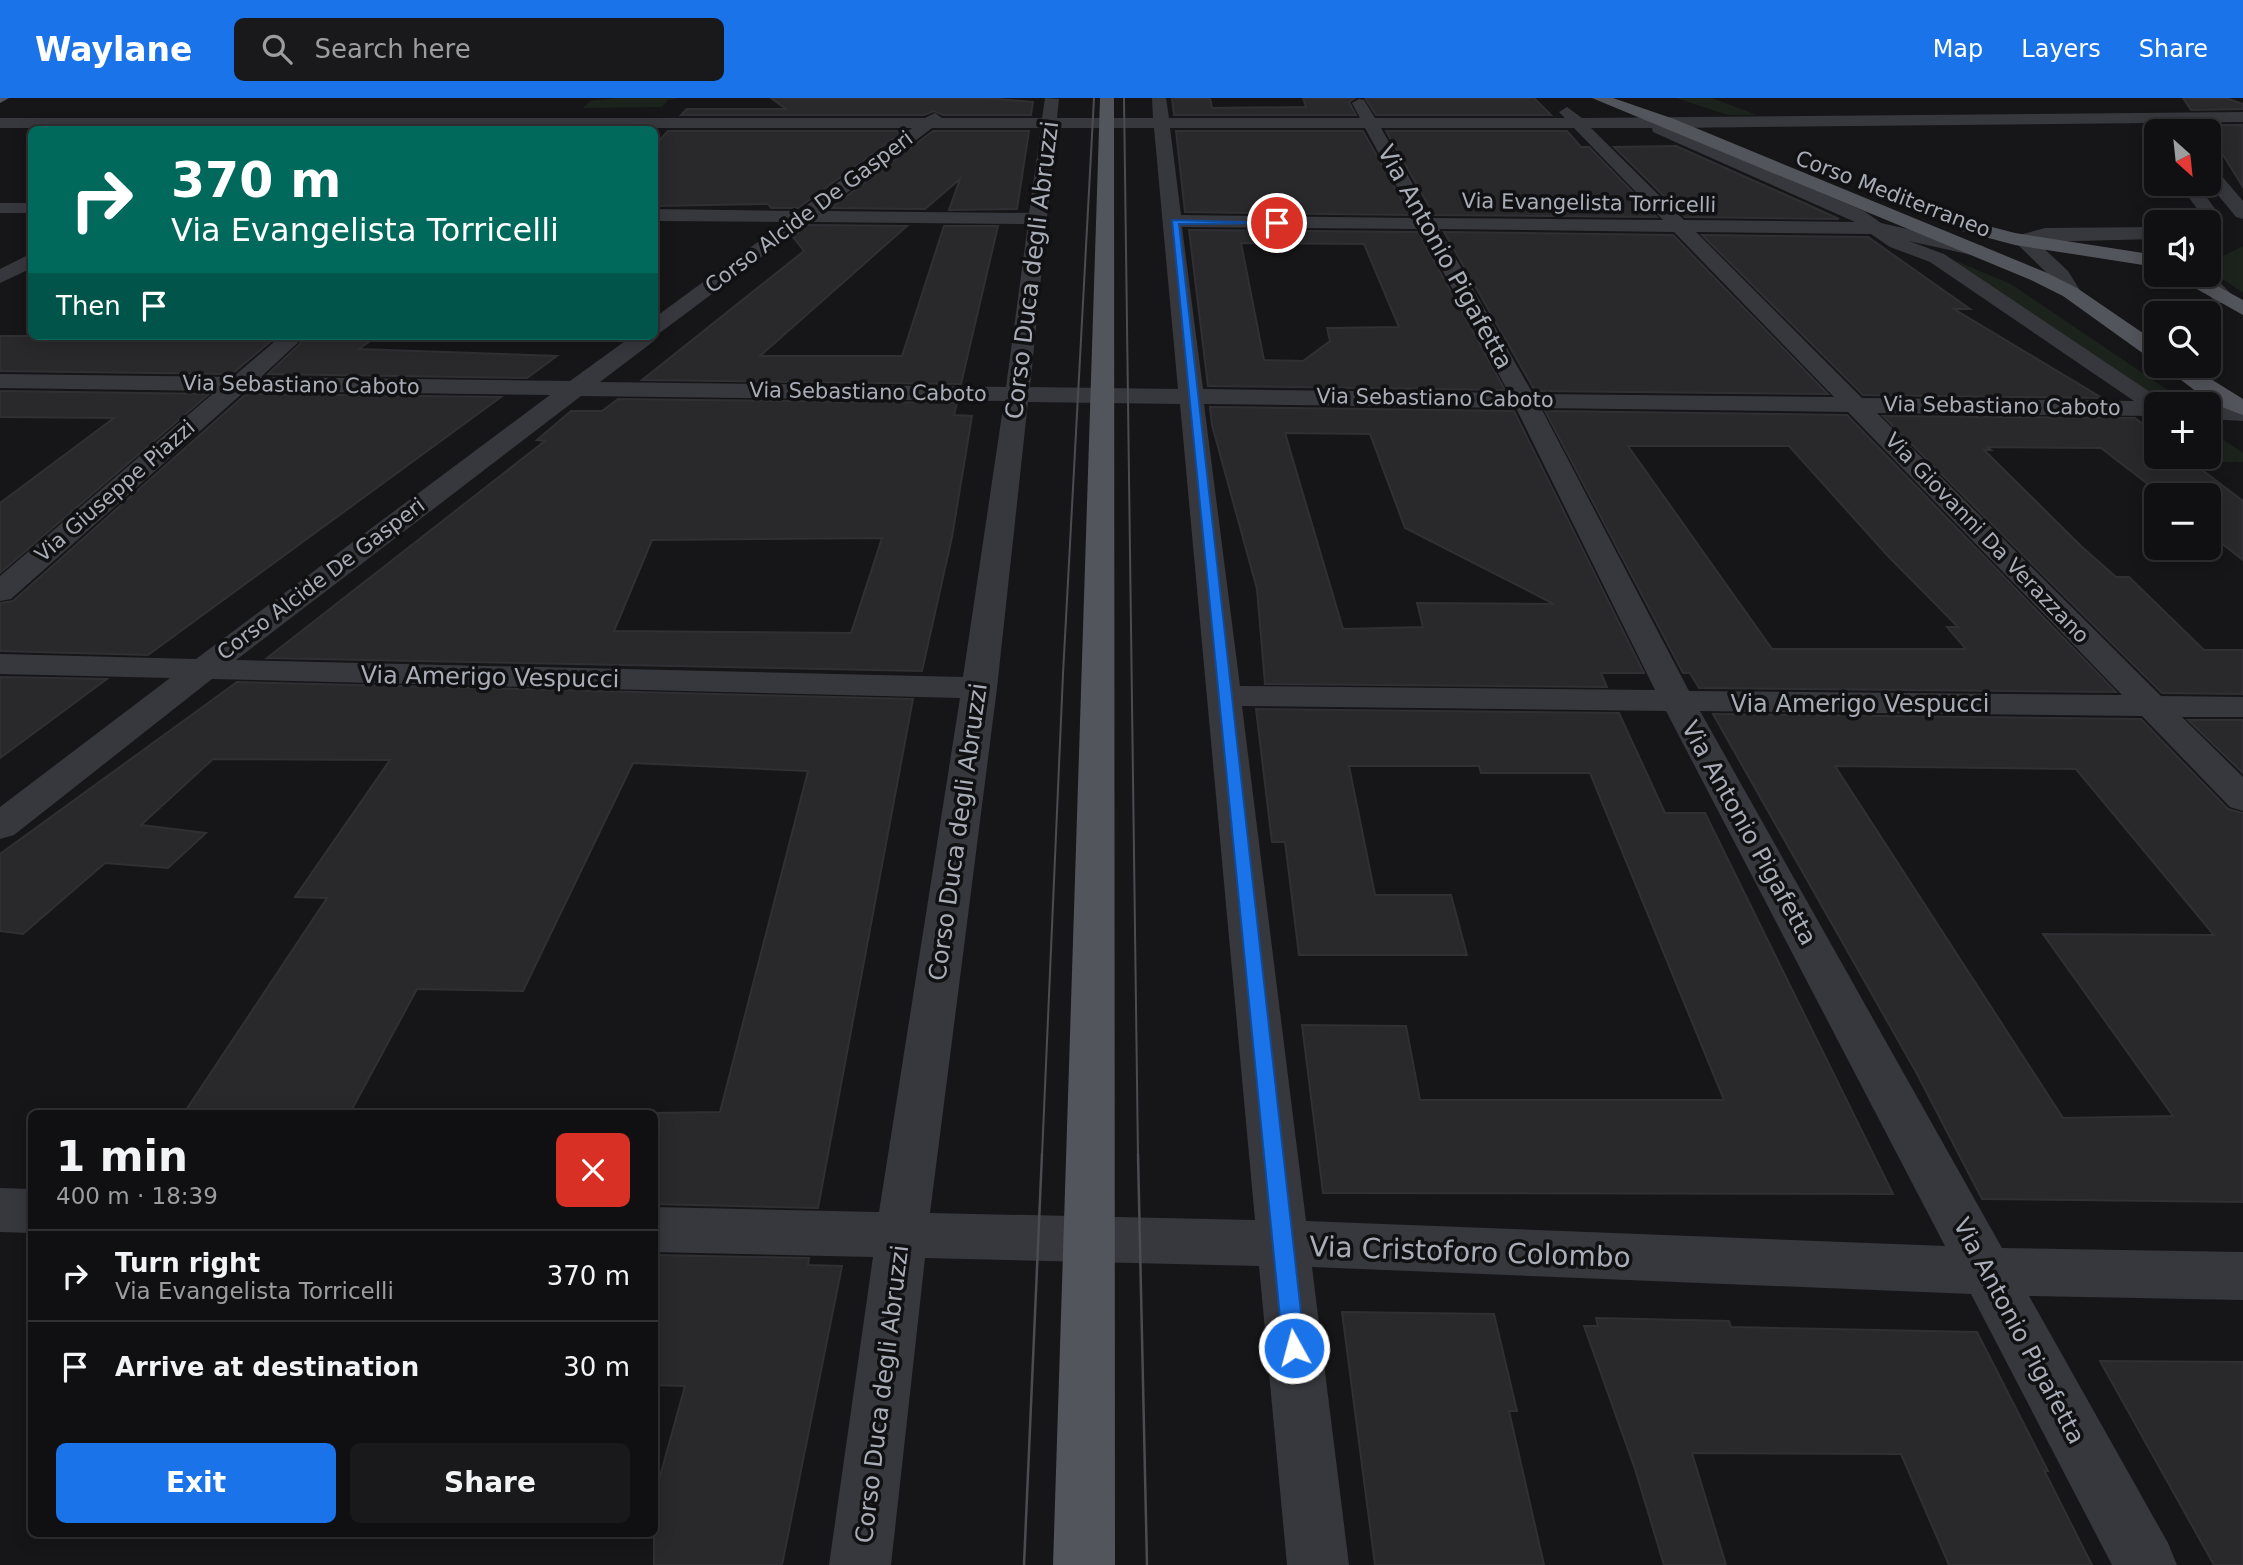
<!DOCTYPE html>
<meta charset="utf-8">
<style>
body{margin:0;font-family:"DejaVu Sans",sans-serif;background:#19191b;color:#f1f3f6;height:100vh;display:flex;flex-direction:column;font-size:26px;white-space:nowrap}
*{box-sizing:border-box;margin:0}
p{font-size:23px;color:#9c9d9f}
.icon{flex:none;width:38px;height:38px;fill:none;stroke:currentColor;stroke-width:2;stroke-linecap:round;stroke-linejoin:round}
.map{position:relative;flex:1;overflow:hidden}
.drawer{position:absolute;left:28px;top:1012px;width:630px;height:427px;display:flex;flex-direction:column;background:#101012;border-radius:10px;box-shadow:0 4px 18px #0003,0 0 0 2px #303032}
.drawer>*{flex:none}
.hud{position:absolute;left:28px;top:28px;width:630px;height:214px;border-radius:10px;box-shadow:0 4px 18px #0003,0 0 0 2px #303032;background:#00695c;color:#fff;overflow:hidden}
.needle{width:46px;rotate:153deg}
.controls{position:absolute;left:2144px;top:21px;display:grid;gap:14px}
.controls a{display:grid;place-items:center;width:77px;height:77px;border-radius:10px;background:#101012;box-shadow:0 4px 18px #0003,0 0 0 2px #303032;font-size:35px}
.pin{position:absolute;display:grid;place-items:center;width:60px;height:60px;color:#fff;margin:-30px;border:4px solid #fff;border-radius:50%;box-shadow:0 2px 7px #0007}
.me{position:absolute;width:77px;margin:-38px;rotate:353deg;stroke-linejoin:round;filter:drop-shadow(0 0 5px #0008)}
.turn{display:flex;align-items:center;gap:24px;height:147px;padding:0 28px;font-size:32px}
.turn .icon{width:91px;height:91px;stroke-width:2.5}
.turn b{display:block;font-size:49px;line-height:60px}
.then{display:flex;align-items:center;height:66px;padding:0 28px;background:#0003;gap:14px;font-size:26px}
.round{display:grid;place-items:center;flex:none;width:74px;height:74px;border-radius:10px;background:#19191b}
.summary{display:flex;align-items:center;justify-content:space-between;height:119px;padding:0 28px}
h1{font-size:42px;font-weight:800;line-height:52px}
.primary-button{display:flex;gap:14px;margin-top:auto;padding:14px 28px}
.primary-button a{flex:1;height:80px;border-radius:10px;background:#1a73e8;color:#fff;font-size:28px;font-weight:800;line-height:80px;text-align:center}
.primary-button a+a{background:#19191b;color:#f1f3f6}
ul{padding:0;list-style:none}
li{display:flex;align-items:center;gap:21px;height:91px;padding:0 28px;border-top:2px solid #303032}
li div{flex:1}
li b{display:block;font-size:26px}
li em{font-style:normal}
header{display:flex;align-items:center;gap:42px;box-sizing:border-box;height:98px;padding:0 35px;background:#1a73e8;color:#fff}
header strong{font-size:33px}
nav{display:flex;gap:38px;margin-inline-start:auto;font-size:24px}
.search{width:490px;height:63px;background:#19191b;display:flex;align-items:center;gap:18px;box-sizing:border-box;padding:0 24px;border-radius:10px;color:#9c9d9f;font-size:26px}
.map>svg:first-child{display:block}
.green{fill:#1c231d}
.building{fill:#29292c;stroke:#303034;stroke-width:2;fill-rule:evenodd}
.lines{fill:none;stroke-linecap:round;stroke-linejoin:round}
.minor{fill:#37383d;fill-rule:evenodd}
.major{fill:#53555c;fill-rule:evenodd}
.tram-far1{stroke:#4a4c52;stroke-width:2}
.tram{stroke:#4a4c52;stroke-width:2.5}
.route{fill:#1a73e8;stroke:#114b97;stroke-width:2}
.labels{text-anchor:middle;dominant-baseline:central;stroke-width:7;stroke-linejoin:round;paint-order:stroke}
.far-street-label{font-size:21px;fill:#a8adb8;stroke:#111113}
.street-label{font-size:24px;fill:#a8adb8;stroke:#111113}
.near-street-label{font-size:28px;fill:#a8adb8;stroke:#111113}
</style>
<header>
<strong>Waylane</strong>
<div class="search"><svg class="icon" aria-label="search" viewBox="0 0 24 24"><circle cx="10" cy="10" r="6"/><path d="M15 15l6 6"/></svg>Search here</div>
<nav><a>Map</a><a>Layers</a><a>Share</a></nav>
</header>
<div class="map">
<svg width="2243" height="1467" viewBox="0 0 2243 1467">
<rect width="100%" height="100%" fill="#161618"/>
<!-- green -->
<path class="green" d="M 616,0 L 679,0 L 668,2 L 662,9 L 583,10 L 590,3 Z
M 1676,0 L 1712,0 L 1757,17 L 1728,17 Z
M 2243,148 L 2243,195 L 2218,178 L 2211,167 L 2217,161 Z
M 1936,155 L 2011,186 L 2169,293 L 2148,293 Z
M 2209,340 L 2221,340 L 2243,355 L 2243,364 L 2213,364 L 2206,359 Z"/>
<!-- building -->
<path class="building" d="M 771,0 L 985,0 L 1033,4 L 1031,17 L 943,17 L 934,13 L 924,17 L 681,17 L 687,11 L 786,11 Z
M 1172,0 L 1210,0 L 1212,10 L 1306,9 L 1303,0 L 1355,0 L 1349,4 L 1356,17 L 1174,17 Z
M 1365,0 L 1534,0 L 1551,17 L 1376,17 Z
M 2183,0 L 2226,0 L 2243,6 L 2243,11 L 2191,12 Z
M 2201,27 L 2243,27 L 2243,89 L 2208,33 Z
M 668,33 L 904,33 L 798,110 L 771,110 L 768,106 L 654,108 L 654,48 Z
M 933,33 L 1029,33 L 1017,111 L 949,112 L 960,81 L 925,111 L 831,110 Z
M 1176,33 L 1363,33 L 1410,117 L 1185,114 Z
M 1386,33 L 1567,33 L 1581,49 L 1589,49 L 1657,119 L 1434,117 Z
M 1676,48 L 1804,105 L 1839,121 L 1685,119 L 1614,49 Z
M 809,127 L 907,128 L 760,258 L 902,258 L 944,128 L 998,128 L 961,286 L 642,282 L 804,153 L 793,139 Z
M 1189,132 L 1418,134 L 1505,292 L 1208,288 ZM 1241,145 L 1364,146 L 1399,229 L 1327,230 L 1330,243 L 1303,263 L 1264,262 Z
M 1444,134 L 1673,137 L 1828,296 L 1535,293 Z
M 1702,137 L 1868,139 L 1970,211 L 1954,211 L 2102,300 L 1863,297 Z
M 0,238 L 277,238 L 232,276 L 0,273 Z
M 308,238 L 377,238 L 359,251 L 557,258 L 527,280 L 268,276 Z
M 0,293 L 209,296 L 0,475 L 0,405 L 114,320 L 0,319 Z
M 246,296 L 501,299 L 148,557 L 0,553 L 0,505 L 13,503 Z
M 618,301 L 957,305 L 954,317 L 972,318 L 952,439 L 922,573 L 267,560 L 545,343 L 537,342 L 571,313 L 602,313 ZM 882,440 L 851,535 L 614,533 L 652,442 Z
M 1210,309 L 1514,313 L 1644,575 L 1601,575 L 1607,589 L 1265,586 L 1257,491 L 1212,327 ZM 1285,335 L 1370,336 L 1405,430 L 1554,506 L 1417,505 L 1423,529 L 1343,531 Z
M 1545,313 L 1847,317 L 2116,594 L 1699,590 L 1690,575 L 1683,575 ZM 1628,348 L 1789,348 L 1887,457 L 1958,529 L 1947,529 L 1966,551 L 1772,551 Z
M 1883,318 L 2135,320 L 2156,336 L 2156,359 L 2185,359 L 2243,403 L 2243,462 L 2208,435 L 2208,397 L 2162,397 L 2101,350 L 1987,349 L 1991,352 L 1984,352 L 2082,449 L 2116,479 L 2129,479 L 2204,552 L 2243,552 L 2243,596 L 2162,595 Z
M 0,579 L 107,581 L 0,660 Z
M 237,584 L 913,601 L 818,1110 L 654,1106 L 654,1015 L 720,1014 L 808,673 L 633,665 L 523,893 L 417,891 L 350,1015 L 184,1015 L 327,800 L 295,799 L 390,662 L 213,661 L 141,727 L 206,735 L 168,770 L 105,765 L 23,836 L 0,833 L 0,756 Z
M 1256,611 L 1619,615 L 1665,715 L 1705,715 L 1893,1096 L 1323,1095 L 1302,927 L 1406,928 L 1420,1002 L 1724,1002 L 1590,675 L 1481,675 L 1479,668 L 1349,668 L 1375,797 L 1451,797 L 1467,857 L 1299,857 L 1285,744 L 1272,744 Z
M 1713,616 L 2141,621 L 2228,711 L 2243,715 L 2243,1104 L 1982,1101 L 1916,974 ZM 1835,668 L 2076,671 L 2214,837 L 2043,836 L 2173,1018 L 2063,1020 Z
M 2188,622 L 2243,622 L 2243,675 Z
M 654,1157 L 809,1160 L 808,1167 L 842,1168 L 782,1467 L 654,1467 L 654,1400 L 685,1288 L 654,1287 Z
M 1342,1214 L 1494,1216 L 1517,1313 L 1509,1313 L 1544,1467 L 1375,1467 Z
M 1596,1220 L 1729,1223 L 1731,1229 L 1977,1234 L 2048,1373 L 2044,1372 L 2092,1467 L 1949,1467 L 1901,1356 L 1692,1355 L 1726,1467 L 1664,1467 L 1635,1371 L 1584,1228 L 1598,1228 Z
M 2100,1263 L 2243,1264 L 2243,1467 L 2214,1467 Z"/>
<g class="lines">
<!-- minor -->
<path class="minor" d="M 1045,0 L 1059,1 L 1057,20 L 1153,20 L 1152,0 L 1166,0 L 1169,20 L 1360,20 L 1352,5 L 1359,1 L 1364,2 L 1375,20 L 1565,20 L 1559,14 L 1567,9 L 1582,20 L 2243,14 L 2243,24 L 1669,30 L 1864,113 L 1881,125 L 1983,148 L 1986,152 L 1976,158 L 1909,143 L 1944,156 L 2168,306 L 2156,306 L 2156,318 L 1877,315 L 2161,598 L 2243,599 L 2243,619 L 2182,619 L 2243,679 L 2243,713 L 2230,709 L 2142,618 L 1700,613 L 2002,1150 L 2243,1154 L 2243,1202 L 2029,1198 L 2168,1445 L 2177,1467 L 2112,1467 L 1971,1196 L 1312,1169 L 1349,1467 L 1287,1467 L 1259,1168 L 925,1160 L 891,1467 L 829,1467 L 873,1159 L 654,1154 L 654,1109 L 879,1114 L 960,600 L 212,581 L 14,737 L 0,741 L 0,709 L 170,580 L 0,576 L 0,556 L 196,561 L 550,297 L 245,293 L 11,501 L 0,503 L 0,478 L 216,293 L 0,290 L 0,276 L 233,279 L 281,238 L 305,238 L 261,279 L 570,283 L 632,238 L 654,238 L 654,220 L 785,124 L 654,123 L 654,111 L 799,113 L 912,30 L 0,30 L 0,20 L 925,20 L 935,15 L 942,20 L 1042,20 ZM 932,30 L 1041,30 L 1029,115 L 823,113 ZM 1056,30 L 1154,30 L 1178,291 L 1030,289 ZM 1170,30 L 1365,30 L 1414,120 L 1181,117 ZM 1381,30 L 1574,30 L 1663,122 L 1432,120 ZM 1591,30 L 1652,30 L 1653,34 L 1855,124 L 1684,122 ZM 808,124 L 1028,126 L 1006,289 L 600,284 L 654,243 L 657,237 ZM 1182,129 L 1420,131 L 1509,295 L 1203,291 ZM 1439,131 L 1674,134 L 1834,299 L 1533,296 ZM 1696,134 L 1871,136 L 1890,149 L 1930,164 L 2134,303 L 1862,300 ZM 581,298 L 1004,303 L 963,579 L 236,562 ZM 1028,304 L 1180,306 L 1255,1122 L 930,1115 L 997,590 ZM 1204,306 L 1516,310 L 1655,592 L 1240,588 ZM 1541,310 L 1848,314 L 2122,597 L 1689,593 ZM 1242,608 L 1666,613 L 1945,1148 L 1306,1123 Z
M 2208,68 L 2214,69 L 2243,103 L 2243,121 L 2236,119 L 2208,85 Z
M 2179,86 L 2197,86 L 2216,112 L 2214,128 L 2208,129 L 2208,124 L 2198,124 L 2198,112 Z
M 0,105 L 32,105 L 32,115 L 0,115 Z
M 2156,129 L 2156,141 L 2037,144 L 2068,173 L 2081,194 L 2070,200 L 2063,198 L 2052,180 L 2013,142 L 2016,138 L 2045,130 Z
M 32,155 L 32,170 L 0,185 L 0,171 Z
M 2209,173 L 2235,200 L 2232,205 L 2216,205 L 2192,177 L 2208,177 Z
M 2205,306 L 2208,306 L 2243,309 L 2243,323 L 2208,321 L 2208,306 Z
M 0,1090 L 32,1091 L 32,1135 L 0,1134 Z"/>
<!-- major -->
<path class="major" d="M 0,0 L 9,0 L 0,5 Z
M 1100,0 L 1114,0 L 1115,1467 L 1053,1467 Z
M 1592,0 L 1613,0 L 1674,21 L 2045,174 L 2077,190 L 2156,244 L 2156,261 L 2148,259 L 2063,198 L 2031,182 Z
M 1969,123 L 2015,135 L 2156,157 L 2156,169 L 2015,147 L 1962,133 L 1960,129 Z
M 2172,177 L 2197,177 L 2243,202 L 2243,217 Z
M 2163,268 L 2190,268 L 2243,301 L 2243,317 L 2211,305 Z"/>
<!-- tram-far1 -->
<path class="tram-far1" d="M 1124,0 C 1131,353 1131,705 1138,1058
M 1042,1058 L 1063,576 L 1094,0"/>
<!-- tram -->
<path class="tram" d="M 1138,1056 L 1147,1467
M 1024,1467 L 1042,1056"/>
</g>
<!-- route -->
<path class="route" d="M 1172,122 L 1281,125 L 1179,126 L 1305,1250 L 1302,1258 L 1294,1261 L 1286,1258 L 1283,1250 Z"/>
<g class="labels">
<!-- far-street labels -->
<g class="far-street-label">
<text transform="translate(1893 96) rotate(21)">Corso Mediterraneo</text>
<text transform="translate(1589 105) rotate(1)">Via Evangelista Torricelli</text>
<text transform="translate(809 114) rotate(-37)">Corso Alcide De Gasperi</text>
<text transform="translate(301 287) rotate(1)">Via Sebastiano Caboto</text>
<text transform="translate(868 294) rotate(1)">Via Sebastiano Caboto</text>
<text transform="translate(1435 300) rotate(1)">Via Sebastiano Caboto</text>
<text transform="translate(2002 308) rotate(1)">Via Sebastiano Caboto</text>
<text transform="translate(115 393) rotate(-41)">Via Giuseppe Piazzi</text>
<text transform="translate(1987 440) rotate(46)">Via Giovanni Da Verazzano</text>
<text transform="translate(321 481) rotate(-37)">Corso Alcide De Gasperi</text>
</g>
<!-- street labels -->
<g class="street-label">
<text transform="translate(1445 159) rotate(61)">Via Antonio Pigafetta</text>
<text transform="translate(1032 172) rotate(-83)">Corso Duca degli Abruzzi</text>
<text transform="translate(490 579) rotate(1)">Via Amerigo Vespucci</text>
<text x="1860" y="606">Via Amerigo Vespucci</text>
<text transform="translate(958 734) rotate(-82)">Corso Duca degli Abruzzi</text>
<text transform="translate(1749 735) rotate(61)">Via Antonio Pigafetta</text>
<text transform="translate(2019 1233) rotate(62)">Via Antonio Pigafetta</text>
<text transform="translate(882 1296) rotate(-83)">Corso Duca degli Abruzzi</text>
</g>
<!-- near-street labels -->
<g class="near-street-label">
<text transform="translate(1470 1154) rotate(2)">Via Cristoforo Colombo</text>
</g>
</g>
</svg>
<div class="controls">
<a><svg class="needle" viewBox="-14 -14 28 28"><path d="M0-13l5 13h-10z" fill="#e53935"/><path d="M0 13l5-13h-10z" fill="#9c9d9f"/></svg></a>
<a><svg class="icon" aria-label="sound" viewBox="0 0 24 24"><path d="M4 9h4l5-4v14l-5-4H4zM17 9q2 3 0 6"/></svg></a>
<a><svg class="icon" aria-label="search" viewBox="0 0 24 24"><circle cx="10" cy="10" r="6"/><path d="M15 15l6 6"/></svg></a>
<a>+</a>
<a>−</a>
</div>
<div class="pin" style="left:1277px;top:125px;background:#d93025"><svg class="icon" aria-label="arrive" viewBox="0 0 24 24"><path d="M6 21V4h12l-3 4 3 4H6"/></svg></div>
<svg class="me" style="left:1294px;top:1250px" viewBox="-20 -20 40 40"><circle r="17" fill="#1a73e8" stroke="#fff" stroke-width="3"/><path d="M0-11L8 9 0 5-8 9z" fill="#fff"/></svg>
<div class="hud">
<div class="turn"><svg class="icon" aria-label="right" viewBox="0 0 24 24"><path d="M7 20v-9h11M14 6l5 5-5 5"/></svg><div><b>370 m</b>Via Evangelista Torricelli</div></div>
<div class="then">Then<svg class="icon" aria-label="arrive" viewBox="0 0 24 24"><path d="M6 21V4h12l-3 4 3 4H6"/></svg></div>
</div>
<section class="drawer">
<div class="summary"><div><h1>1 min</h1><p>400 m · 18:39</p></div><a class="round" style="background:#d93025;color:#fff"><svg class="icon" aria-label="close" viewBox="0 0 24 24"><path d="M6 6l12 12M18 6L6 18"/></svg></a></div>
<ul>
<li><svg class="icon" aria-label="right" viewBox="0 0 24 24"><path d="M7 20v-9h11M14 6l5 5-5 5"/></svg><div><b>Turn right</b><p>Via Evangelista Torricelli</p></div><em>370 m</em></li>
<li><svg class="icon" aria-label="arrive" viewBox="0 0 24 24"><path d="M6 21V4h12l-3 4 3 4H6"/></svg><div><b>Arrive at destination</b></div><em>30 m</em></li>
</ul>
<div class="primary-button"><a>Exit</a><a>Share</a></div>
</section>
</div>
